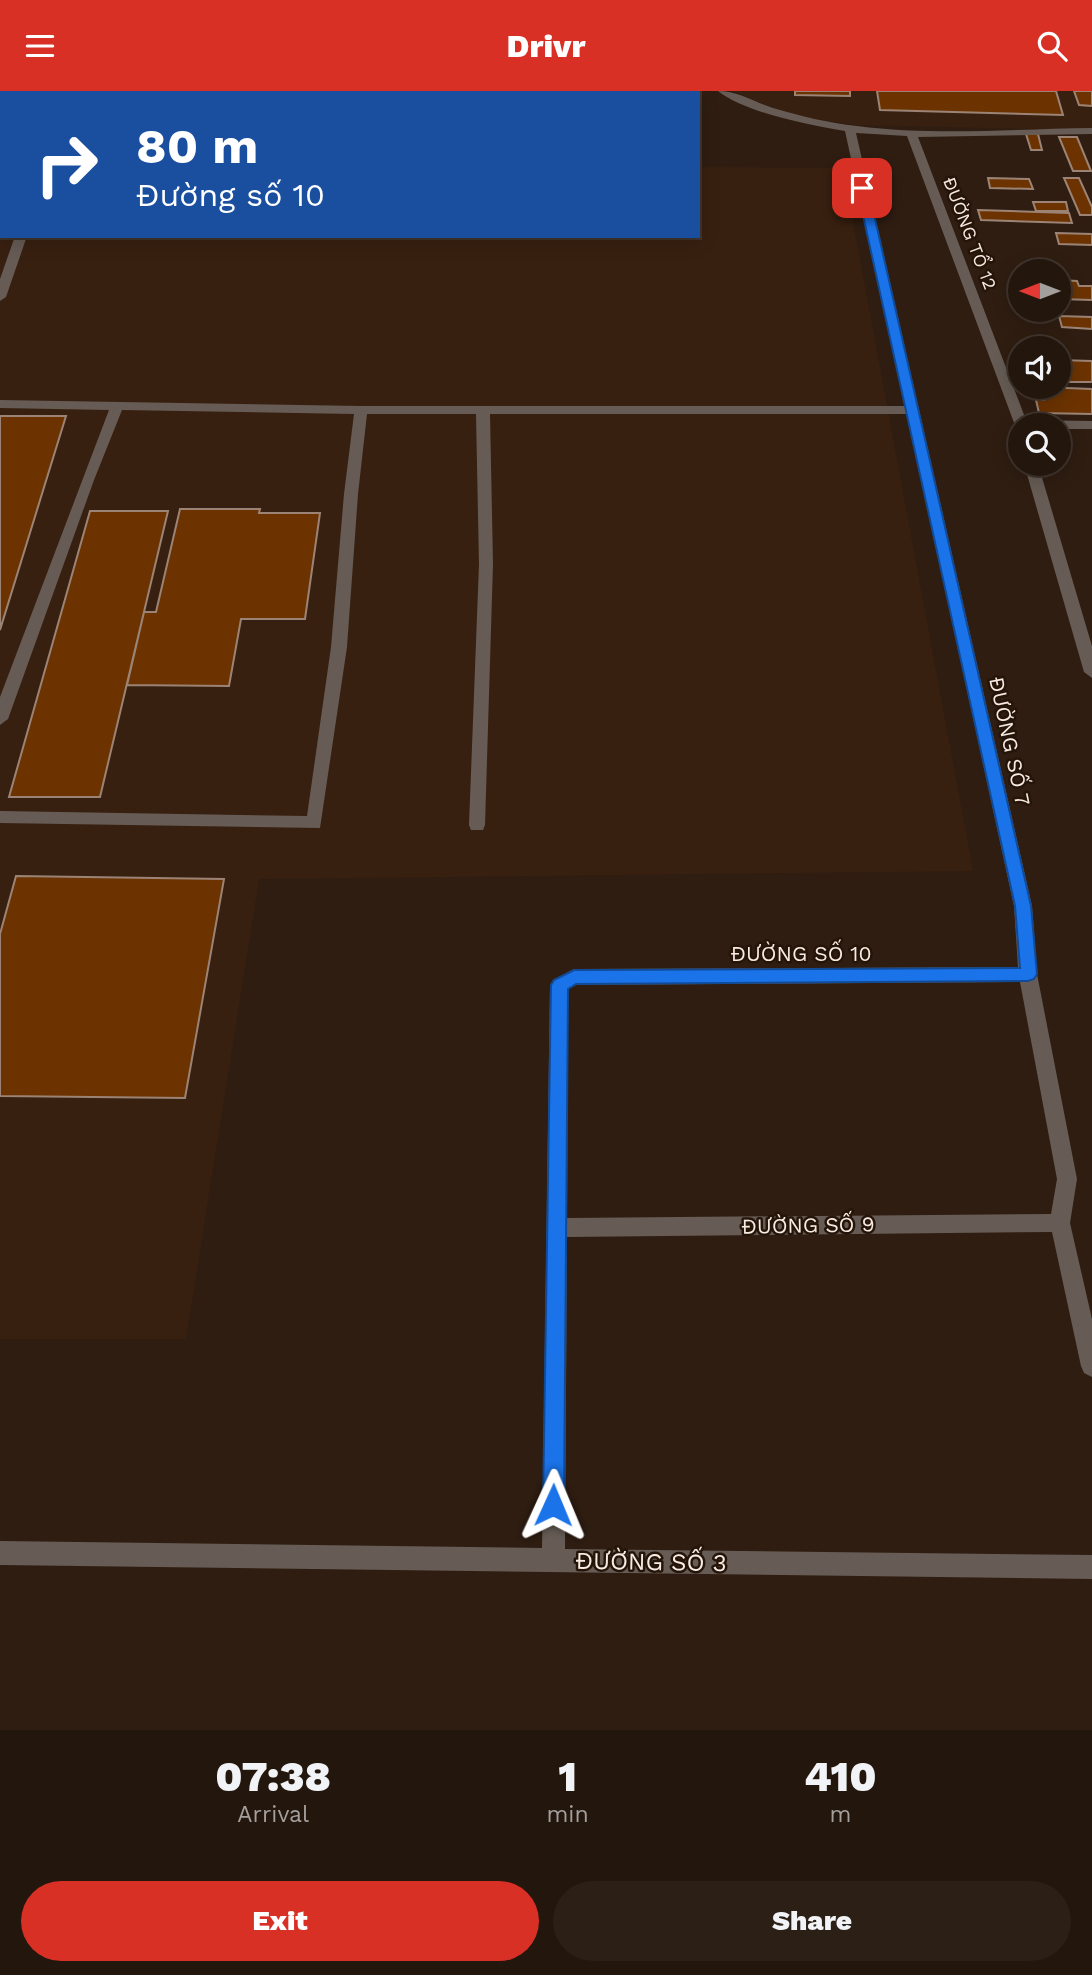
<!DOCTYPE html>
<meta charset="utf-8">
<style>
body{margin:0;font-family:"Work Sans",sans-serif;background:#2b1f16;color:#f1f3f6;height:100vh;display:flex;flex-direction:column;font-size:26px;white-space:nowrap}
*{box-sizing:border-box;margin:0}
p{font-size:23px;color:#a39f9d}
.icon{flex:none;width:38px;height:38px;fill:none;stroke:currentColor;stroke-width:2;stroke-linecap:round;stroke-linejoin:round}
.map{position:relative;height:1639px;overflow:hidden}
.panel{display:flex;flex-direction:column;background:#23160d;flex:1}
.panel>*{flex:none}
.top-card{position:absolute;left:0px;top:0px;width:700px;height:147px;box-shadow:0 4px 18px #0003,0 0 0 2px #40352e;background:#1a4fa0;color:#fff;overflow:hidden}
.needle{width:46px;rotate:270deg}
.buttons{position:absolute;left:1008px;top:168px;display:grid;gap:14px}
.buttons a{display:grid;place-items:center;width:63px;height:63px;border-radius:50%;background:#23160d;box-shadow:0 4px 18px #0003,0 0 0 2px #40352e;font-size:35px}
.pin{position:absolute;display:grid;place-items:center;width:60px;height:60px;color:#fff;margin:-30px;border-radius:14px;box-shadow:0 4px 10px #0006}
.me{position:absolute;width:77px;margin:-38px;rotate:1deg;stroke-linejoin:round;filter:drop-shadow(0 0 5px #0008)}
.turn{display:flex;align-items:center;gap:24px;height:147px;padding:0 21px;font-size:32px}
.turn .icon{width:91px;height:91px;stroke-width:2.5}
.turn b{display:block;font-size:49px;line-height:60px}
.eta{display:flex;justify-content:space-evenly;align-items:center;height:119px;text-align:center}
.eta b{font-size:42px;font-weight:800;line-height:49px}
.action{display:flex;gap:14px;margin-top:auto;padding:14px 21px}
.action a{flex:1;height:80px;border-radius:42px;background:#d93025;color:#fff;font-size:28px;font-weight:800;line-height:80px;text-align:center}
.action a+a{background:#2b1f16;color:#f1f3f6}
header{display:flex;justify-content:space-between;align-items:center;height:91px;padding:0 21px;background:#d93025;color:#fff;font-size:32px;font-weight:800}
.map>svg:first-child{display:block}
.built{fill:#382010}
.building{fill:#6c3300;stroke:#9b8475;stroke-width:2}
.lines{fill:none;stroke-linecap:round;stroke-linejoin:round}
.minor{fill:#665c55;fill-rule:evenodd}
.route{fill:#1a73e8;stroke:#114b97;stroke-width:2}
.labels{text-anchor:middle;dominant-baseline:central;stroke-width:5;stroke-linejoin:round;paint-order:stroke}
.far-street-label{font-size:18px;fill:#f8ebe3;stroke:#251408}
.street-label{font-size:21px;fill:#f8ebe3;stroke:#251408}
.near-street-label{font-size:24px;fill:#f8ebe3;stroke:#251408}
</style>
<header><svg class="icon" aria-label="menu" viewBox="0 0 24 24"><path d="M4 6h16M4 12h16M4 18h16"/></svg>Drivr<svg class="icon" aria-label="search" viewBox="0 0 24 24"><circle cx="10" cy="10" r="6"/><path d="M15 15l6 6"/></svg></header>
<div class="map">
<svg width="1092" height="1639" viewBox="0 0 1092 1639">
<rect width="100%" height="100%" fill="#2f1d11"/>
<!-- built -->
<path class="built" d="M 733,0 L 1092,0 L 1092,39 L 855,34 L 788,24 Z
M 0,73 L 2,145 L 698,145 L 698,76 L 843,77 L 973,780 L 259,788 L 186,1248 L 0,1248 Z"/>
<!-- building -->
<path class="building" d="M 795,0 L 850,0 L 850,5 L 795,4 Z
M 877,0 L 1056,0 L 1063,24 L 880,19 Z
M 1074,0 L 1092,0 L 1092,15 L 1079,14 Z
M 1026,43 L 1038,43 L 1042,59 L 1031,59 Z
M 1059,46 L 1077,46 L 1091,80 L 1073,80 Z
M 988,87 L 1029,88 L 1033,98 L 990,97 Z
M 1064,87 L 1079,87 L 1092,116 L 1092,124 L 1080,124 Z
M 1033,111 L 1066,111 L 1068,120 L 1036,120 Z
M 978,119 L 1069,122 L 1072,132 L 981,129 Z
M 1056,142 L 1092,143 L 1092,154 L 1059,153 Z
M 1059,189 L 1077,190 L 1079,195 L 1092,195 L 1092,209 L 1059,208 Z
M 1059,225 L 1092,226 L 1092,238 L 1062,236 Z
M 1059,269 L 1092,270 L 1092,291 L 1059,291 Z
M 1041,296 L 1092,298 L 1092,323 L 1039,322 L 1036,309 L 1044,309 Z
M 0,325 L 66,325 L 0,539 Z
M 180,418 L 260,418 L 259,422 L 320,422 L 305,528 L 241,528 L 229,595 L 127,594 L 144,521 L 156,521 Z
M 90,420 L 168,420 L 100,706 L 9,706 Z
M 16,785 L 224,788 L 185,1007 L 0,1005 L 0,843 Z"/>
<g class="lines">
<!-- minor -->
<path class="minor" d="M 718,0 C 738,0 754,11 773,17 C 801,25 828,32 857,35 C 934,45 1014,38 1092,37 L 1092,43 L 918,46 L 1026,329 L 1092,330 L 1092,338 L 1059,338 L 1059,334 L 1020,334 L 1020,338 L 1016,337 L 907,45 L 856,42 L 1032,815 L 1037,883 L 1077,1088 L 1070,1132 L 1092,1228 L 1092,1286 L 1084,1282 L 1081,1275 L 1052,1141 L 567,1146 L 565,1458 L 1092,1464 L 1092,1488 L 0,1474 L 0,1450 L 542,1457 L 550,894 L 553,889 L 574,878 L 1018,876 L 1014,815 L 907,323 L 490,323 L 493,473 L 485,734 L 483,739 L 471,739 L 469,734 L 479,473 L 476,323 L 367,323 L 358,403 L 347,556 L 320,737 L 0,732 L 0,720 L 307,725 L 331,556 L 344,403 L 354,323 L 122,319 L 94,389 L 8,628 L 0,634 L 0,606 L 109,319 L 0,317 L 0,309 L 361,315 L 905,315 L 845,40 C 809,34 746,22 718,0 ZM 1020,891 L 1057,1088 L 1051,1123 L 567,1127 L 568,898 L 576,894 Z
M 0,74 L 2,74 L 2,80 L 0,80 Z
M 15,145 L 27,145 L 6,206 L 0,210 L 0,188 Z
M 1024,373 L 1038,373 L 1092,555 L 1092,587 L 1084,581 Z"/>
</g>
<!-- route -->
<path class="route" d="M 862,94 L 868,97 L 1031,815 L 1037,883 L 1034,888 L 1028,890 L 576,893 L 568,898 L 564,1414 L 561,1421 L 553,1424 L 546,1421 L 543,1414 L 551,894 L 554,889 L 574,879 L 1020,877 L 1015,815 L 857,97 Z"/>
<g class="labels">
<!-- far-street labels -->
<g class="far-street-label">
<text transform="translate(970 142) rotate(69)">ĐƯỜNG TỔ 12</text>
</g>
<!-- street labels -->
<g class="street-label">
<text transform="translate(1010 650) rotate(78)">ĐƯỜNG SỐ 7</text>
<text x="801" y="862">ĐƯỜNG SỐ 10</text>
<text transform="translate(808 1134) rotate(-1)">ĐƯỜNG SỐ 9</text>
</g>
<!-- near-street labels -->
<g class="near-street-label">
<text transform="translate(651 1471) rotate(1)">ĐƯỜNG SỐ 3</text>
</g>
</g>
</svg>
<div class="buttons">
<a><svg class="needle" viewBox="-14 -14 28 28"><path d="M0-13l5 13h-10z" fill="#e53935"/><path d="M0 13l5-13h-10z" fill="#a39f9d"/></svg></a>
<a><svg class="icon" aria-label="sound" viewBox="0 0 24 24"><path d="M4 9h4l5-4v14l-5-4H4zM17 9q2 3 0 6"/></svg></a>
<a><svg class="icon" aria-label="search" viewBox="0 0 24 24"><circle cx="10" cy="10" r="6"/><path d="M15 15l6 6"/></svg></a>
</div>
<div class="pin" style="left:862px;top:97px;background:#d93025"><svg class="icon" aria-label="arrive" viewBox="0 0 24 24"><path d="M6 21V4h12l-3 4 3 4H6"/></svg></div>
<svg class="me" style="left:553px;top:1414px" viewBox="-20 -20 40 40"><path d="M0-17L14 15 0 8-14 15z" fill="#1a73e8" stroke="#fff" stroke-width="4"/></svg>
<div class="top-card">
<div class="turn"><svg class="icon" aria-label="right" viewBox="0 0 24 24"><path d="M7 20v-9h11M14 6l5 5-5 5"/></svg><div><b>80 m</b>Đường số 10</div></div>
</div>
</div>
<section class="panel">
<div class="eta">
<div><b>07:38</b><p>Arrival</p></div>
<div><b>1</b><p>min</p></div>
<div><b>410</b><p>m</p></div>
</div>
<div class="action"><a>Exit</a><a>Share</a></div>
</section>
